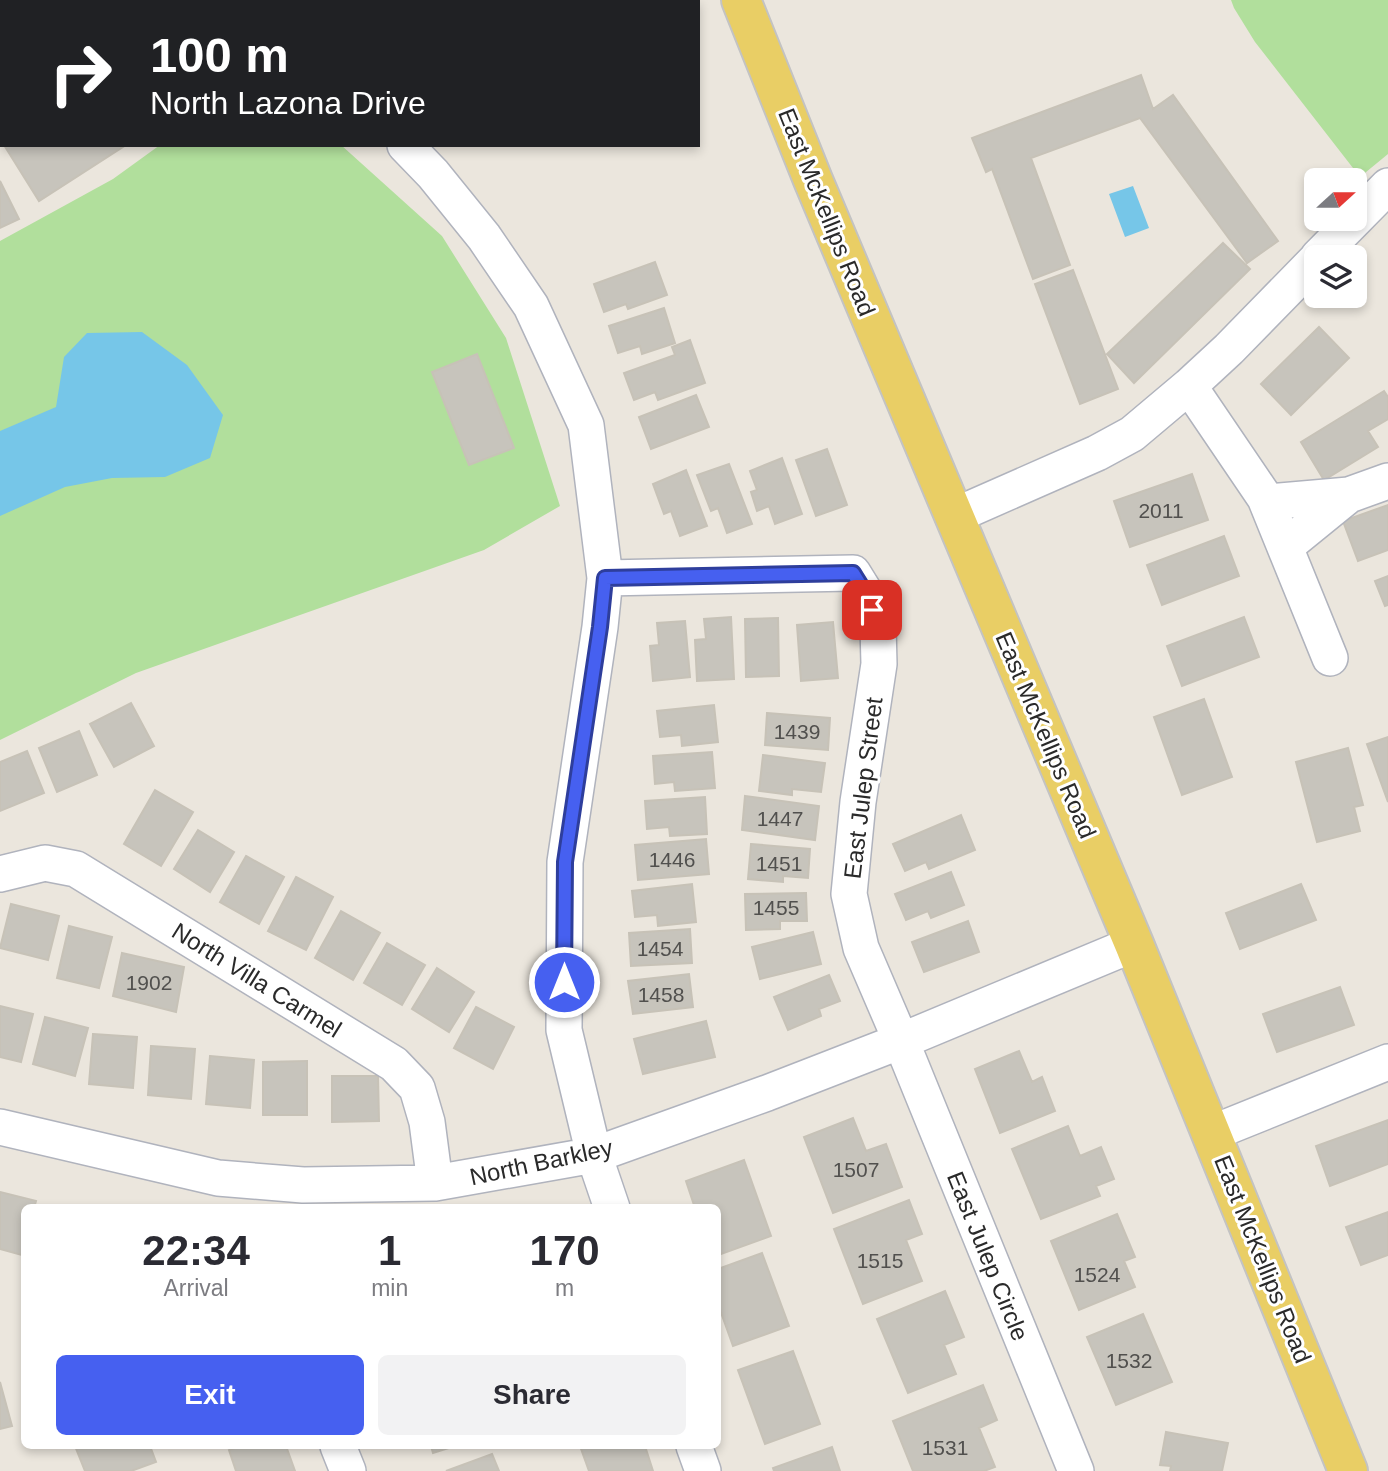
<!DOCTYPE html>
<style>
body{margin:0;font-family:Arial,sans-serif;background:#f2f2f3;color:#2b2b33;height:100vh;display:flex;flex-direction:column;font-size:26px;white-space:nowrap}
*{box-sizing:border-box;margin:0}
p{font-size:23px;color:#7c7c81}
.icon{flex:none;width:38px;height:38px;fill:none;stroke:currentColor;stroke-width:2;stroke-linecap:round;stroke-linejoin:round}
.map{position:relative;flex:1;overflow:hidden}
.details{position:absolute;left:21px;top:1204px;width:700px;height:245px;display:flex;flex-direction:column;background:#fff;border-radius:10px;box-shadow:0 4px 10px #0003}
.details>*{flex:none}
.top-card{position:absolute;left:0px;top:0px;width:700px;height:147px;box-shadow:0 4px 10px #0003;background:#202124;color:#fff;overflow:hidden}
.needle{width:46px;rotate:69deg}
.fabs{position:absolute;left:1304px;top:168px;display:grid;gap:14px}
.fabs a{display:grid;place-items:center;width:63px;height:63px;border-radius:10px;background:#fff;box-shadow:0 4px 10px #0003;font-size:35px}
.pin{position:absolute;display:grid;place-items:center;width:60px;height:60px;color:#fff;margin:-30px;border-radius:14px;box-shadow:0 4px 10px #0006}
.me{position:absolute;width:77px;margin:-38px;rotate:0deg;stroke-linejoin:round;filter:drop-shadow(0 0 5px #0008)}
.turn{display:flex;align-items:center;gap:24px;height:147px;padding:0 35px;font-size:32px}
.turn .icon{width:91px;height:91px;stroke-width:2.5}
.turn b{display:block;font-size:49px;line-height:60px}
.eta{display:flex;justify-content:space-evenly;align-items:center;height:119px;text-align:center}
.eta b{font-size:42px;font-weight:800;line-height:49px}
.cta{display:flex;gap:14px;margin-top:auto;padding:14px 35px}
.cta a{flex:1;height:80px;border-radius:10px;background:#4660f0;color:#fff;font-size:28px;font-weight:800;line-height:80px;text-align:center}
.cta a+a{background:#f2f2f3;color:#2b2b33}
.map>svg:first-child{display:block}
.green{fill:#b1df9c}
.water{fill:#76c6e8}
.building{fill:#c7c4bc;stroke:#c7c2b7;stroke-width:2}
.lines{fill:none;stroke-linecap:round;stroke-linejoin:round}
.minor-casing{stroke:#b0b3bd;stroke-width:38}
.major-casing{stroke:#c3c3c3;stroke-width:42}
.minor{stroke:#fff;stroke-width:35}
.major{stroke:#e9ce65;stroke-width:38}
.route-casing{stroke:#2e3e9c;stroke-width:18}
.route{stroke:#4660f0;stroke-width:12}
.labels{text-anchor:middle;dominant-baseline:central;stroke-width:6;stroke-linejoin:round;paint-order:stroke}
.number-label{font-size:21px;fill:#51504e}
.street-label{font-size:24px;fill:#2a2a2a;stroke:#fff}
</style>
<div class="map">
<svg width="1388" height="1471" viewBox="0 0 1388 1471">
<rect width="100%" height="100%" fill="#ebe6dd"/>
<!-- green -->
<path class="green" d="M 1231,0 L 1388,0 L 1388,154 L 1360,177 L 1255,42 L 1234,8 Z
M 160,145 L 341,145 L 442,236 L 506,338 L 560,506 L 484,550 L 136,673 L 0,740 L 0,241 L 113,179 Z"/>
<!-- water -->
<path class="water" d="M 1133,186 L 1149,228 L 1125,237 L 1109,194 Z
M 142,332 L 187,365 L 223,415 L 210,458 L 165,477 L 112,478 L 65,487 L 0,516 L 0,431 L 56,407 L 64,357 L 87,333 Z"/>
<!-- building -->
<path class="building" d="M 491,0 L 584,0 L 584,2 L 492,2 Z
M 1141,75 L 1153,109 L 1173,95 L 1278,241 L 1247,263 L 1140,118 L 1031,158 L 1070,265 L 1033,279 L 992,169 L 986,172 L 972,138 Z
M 4,145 L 126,145 L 39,201 Z
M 0,181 L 19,219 L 0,228 Z
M 1223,243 L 1250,269 L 1134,383 L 1107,354 Z
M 655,262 L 667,295 L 628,309 L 626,304 L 604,312 L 594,284 Z
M 1073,270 L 1118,389 L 1080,404 L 1035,284 Z
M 664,308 L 675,343 L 642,354 L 640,346 L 618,353 L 609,326 Z
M 1319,327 L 1349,358 L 1291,415 L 1261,384 Z
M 690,340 L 705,383 L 658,400 L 655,392 L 634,400 L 624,373 L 675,355 L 672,347 Z
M 477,354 L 514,448 L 469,465 L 432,372 Z
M 1384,391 L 1388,397 L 1388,419 L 1368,431 L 1378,447 L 1324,480 L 1301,442 Z
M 696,395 L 709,427 L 651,449 L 639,417 Z
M 827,449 L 847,505 L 816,516 L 796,460 Z
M 782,458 L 802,514 L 775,524 L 769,506 L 757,511 L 751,492 L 757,490 L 750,471 Z
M 729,464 L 752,524 L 727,533 L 718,508 L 711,511 L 697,475 Z
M 686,470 L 707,526 L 680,536 L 671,511 L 664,514 L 653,484 Z
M 1192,474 L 1208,520 L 1130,547 L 1114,501 Z
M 1388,505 L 1388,550 L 1358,561 L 1343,521 Z
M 1224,536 L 1239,576 L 1162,605 L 1147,565 Z
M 1388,576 L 1388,605 L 1385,606 L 1375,581 Z
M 731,617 L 734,679 L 697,681 L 695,640 L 706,639 L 704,619 Z
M 1244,617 L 1259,657 L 1182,686 L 1167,646 Z
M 778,618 L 779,676 L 746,677 L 745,619 Z
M 685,621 L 690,677 L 653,681 L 650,646 L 659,645 L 657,623 Z
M 833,622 L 838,678 L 801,681 L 797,625 Z
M 1204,699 L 1232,777 L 1182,795 L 1154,717 Z
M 131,703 L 154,746 L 114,767 L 90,724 Z
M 714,705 L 718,742 L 682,746 L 681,735 L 660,737 L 657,711 Z
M 767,713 L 830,718 L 828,750 L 765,745 Z
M 79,731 L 97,775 L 57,792 L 39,748 Z
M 1388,737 L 1388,802 L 1367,744 Z
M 1348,748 L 1363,805 L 1354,807 L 1360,831 L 1317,842 L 1296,762 Z
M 27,751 L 44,793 L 0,811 L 0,762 Z
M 712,752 L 715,788 L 675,791 L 674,782 L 655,784 L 653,756 Z
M 763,755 L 825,763 L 821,792 L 792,789 L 792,795 L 759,791 Z
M 155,790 L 193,812 L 161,866 L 124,844 Z
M 745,796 L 819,806 L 815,840 L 742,830 Z
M 705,797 L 707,834 L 670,836 L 669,827 L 647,829 L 645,801 Z
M 961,815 L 975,850 L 929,869 L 926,862 L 905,871 L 893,844 Z
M 198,830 L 234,852 L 210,892 L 174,869 Z
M 706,839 L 709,874 L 638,880 L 635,845 Z
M 751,844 L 810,849 L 808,878 L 783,876 L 783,882 L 748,879 Z
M 246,856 L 284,877 L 259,924 L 220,902 Z
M 951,872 L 964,905 L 931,918 L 928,911 L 906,920 L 895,894 Z
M 296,877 L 333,897 L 306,950 L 268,931 Z
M 692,884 L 696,922 L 658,926 L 657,915 L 635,917 L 632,891 Z
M 1301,884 L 1316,920 L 1240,949 L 1226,913 Z
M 806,893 L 807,921 L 780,921 L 780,929 L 746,930 L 745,894 Z
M 11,904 L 59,916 L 48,960 L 0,948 Z
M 341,911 L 380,933 L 353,980 L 315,958 Z
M 968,921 L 979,952 L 924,972 L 912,942 Z
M 69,926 L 112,937 L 99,988 L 57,978 Z
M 690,929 L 692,963 L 631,966 L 629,933 Z
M 813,932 L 821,964 L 760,979 L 752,947 Z
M 387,943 L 425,965 L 402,1005 L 364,983 Z
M 122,953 L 184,967 L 176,1012 L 113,996 Z
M 437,968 L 474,992 L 449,1032 L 412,1009 Z
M 689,974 L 693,1007 L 633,1014 L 628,981 Z
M 829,975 L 840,1001 L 819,1009 L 821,1016 L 788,1030 L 774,997 Z
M 1340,987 L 1354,1025 L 1277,1052 L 1263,1014 Z
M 0,1006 L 33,1014 L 21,1062 L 0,1057 Z
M 476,1007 L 514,1027 L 493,1069 L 454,1048 Z
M 45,1017 L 88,1028 L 75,1076 L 33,1064 Z
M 706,1021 L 715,1057 L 643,1074 L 634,1039 Z
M 93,1034 L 137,1037 L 133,1088 L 89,1084 Z
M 151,1046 L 195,1049 L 191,1099 L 148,1095 Z
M 1019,1051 L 1032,1082 L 1042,1077 L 1055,1111 L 1000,1133 L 975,1069 Z
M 210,1056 L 254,1060 L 250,1108 L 206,1104 Z
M 307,1061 L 307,1115 L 263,1115 L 263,1062 Z
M 332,1076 L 378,1076 L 379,1121 L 332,1122 Z
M 853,1118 L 866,1151 L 886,1144 L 902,1187 L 833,1213 L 804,1137 Z
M 1388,1120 L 1388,1164 L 1330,1186 L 1316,1146 Z
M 1068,1126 L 1080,1156 L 1101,1147 L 1114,1179 L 1096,1186 L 1100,1196 L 1041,1219 L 1012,1149 Z
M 744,1160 L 771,1236 L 718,1255 L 718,1208 L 695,1208 L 686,1181 Z
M 0,1192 L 36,1201 L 34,1208 L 24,1208 L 24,1247 L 22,1255 L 0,1249 Z
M 909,1200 L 922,1234 L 906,1240 L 922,1281 L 863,1304 L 834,1229 Z
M 1388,1212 L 1388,1255 L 1361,1265 L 1346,1227 Z
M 1117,1214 L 1135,1257 L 1124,1261 L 1135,1287 L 1079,1310 L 1051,1241 Z
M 762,1253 L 789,1326 L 733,1346 L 718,1304 L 718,1269 Z
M 945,1291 L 964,1337 L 944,1345 L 956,1374 L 908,1393 L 877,1319 Z
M 1143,1314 L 1172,1382 L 1116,1405 L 1087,1337 Z
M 793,1351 L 820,1424 L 765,1444 L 738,1370 Z
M 0,1382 L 12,1426 L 0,1429 Z
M 983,1385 L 997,1420 L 979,1428 L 995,1467 L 984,1471 L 913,1471 L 893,1421 Z
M 1166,1432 L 1228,1443 L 1222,1471 L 1170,1471 L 1171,1466 L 1160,1465 Z
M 75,1446 L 150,1446 L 156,1462 L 131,1471 L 85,1471 Z
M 240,1446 L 286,1446 L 295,1471 L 236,1471 L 229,1450 Z
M 431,1446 L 455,1446 L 433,1453 Z
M 580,1446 L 645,1446 L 653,1471 L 589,1471 Z
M 832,1447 L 840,1471 L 774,1471 L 773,1468 Z
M 492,1454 L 499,1471 L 446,1471 Z"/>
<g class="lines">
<defs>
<path id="minor" d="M 129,0 L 134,2
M 323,0 L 325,2
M 589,2 L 591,0
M 405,145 L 433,174 L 484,237 L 531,306 L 586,425 L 605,578 L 600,627 L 565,862 L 564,1030 L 594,1155 L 612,1208
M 1318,257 L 1388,186
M 1189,386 L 1265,498 L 1330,658
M 1349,495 L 1388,481
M 1267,502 L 1349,495 L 1285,547
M 954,516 L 1097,453 L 1132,434 L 1189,386 L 1229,349 L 1316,260
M 605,578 L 853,573 L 866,594 L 878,627 L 879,664 L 858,802 L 849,894 L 861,948 L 901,1041 L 1076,1471
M 0,874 L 45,863 L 76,869 L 394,1064 L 417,1088 L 427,1122 L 435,1183
M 0,1127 L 218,1178 L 303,1185 L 435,1183 L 594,1155 L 767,1093 L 901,1041 L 1134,944
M 1212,1133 L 1388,1062
M 338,1446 L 348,1471
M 694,1446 L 703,1471"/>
<path id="major" d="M 741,0 L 813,180 L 1134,944 L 1348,1471"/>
</defs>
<!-- minor casing -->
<use href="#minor" class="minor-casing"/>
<!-- major casing -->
<use href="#major" class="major-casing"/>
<!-- minor -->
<use href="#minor" class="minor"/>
<!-- major -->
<use href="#major" class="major"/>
</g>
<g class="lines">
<defs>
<path id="route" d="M 564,982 L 565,862 L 600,627 L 605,578 L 853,573 L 866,594 L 872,610"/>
</defs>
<!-- route casing -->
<use href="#route" class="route-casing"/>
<!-- route -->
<use href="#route" class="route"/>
</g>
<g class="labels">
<!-- number labels -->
<g class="number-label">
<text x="1161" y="510">2011</text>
<text x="797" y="731">1439</text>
<text x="780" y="818">1447</text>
<text x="672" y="859">1446</text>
<text x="779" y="863">1451</text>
<text x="776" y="907">1455</text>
<text x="660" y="948">1454</text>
<text x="149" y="982">1902</text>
<text x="661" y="994">1458</text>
<text x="856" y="1169">1507</text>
<text x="880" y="1260">1515</text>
<text x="1097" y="1274">1524</text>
<text x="1129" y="1360">1532</text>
<text x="945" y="1447">1531</text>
</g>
<!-- street labels -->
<g class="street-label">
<text transform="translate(827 212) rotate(68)">East McKellips Road</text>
<text transform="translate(1046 735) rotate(67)">East McKellips Road</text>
<text transform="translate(863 788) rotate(-83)">East Julep Street</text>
<text transform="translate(257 980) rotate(32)">North Villa Carmel</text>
<text transform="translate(541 1162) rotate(-12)">North Barkley</text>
<text transform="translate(988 1256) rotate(68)">East Julep Circle</text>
<text transform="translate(1263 1259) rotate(68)">East McKellips Road</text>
</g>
</g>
</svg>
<div class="fabs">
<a><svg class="needle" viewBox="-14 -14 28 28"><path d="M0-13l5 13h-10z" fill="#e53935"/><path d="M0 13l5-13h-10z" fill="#7c7c81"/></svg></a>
<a><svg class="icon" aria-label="layers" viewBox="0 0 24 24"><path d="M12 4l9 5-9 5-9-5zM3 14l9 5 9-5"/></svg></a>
</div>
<div class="pin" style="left:872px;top:610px;background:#d93025"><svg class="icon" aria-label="arrive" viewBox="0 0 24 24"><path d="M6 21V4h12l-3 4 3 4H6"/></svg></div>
<svg class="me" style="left:564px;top:982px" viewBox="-20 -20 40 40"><circle r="17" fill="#4660f0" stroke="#fff" stroke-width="3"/><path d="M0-11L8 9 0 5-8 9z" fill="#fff"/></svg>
<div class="top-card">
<div class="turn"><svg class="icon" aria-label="right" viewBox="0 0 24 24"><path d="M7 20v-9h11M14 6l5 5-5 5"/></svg><div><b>100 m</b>North Lazona Drive</div></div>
</div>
<section class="details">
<div class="eta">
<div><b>22:34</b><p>Arrival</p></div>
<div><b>1</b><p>min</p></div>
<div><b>170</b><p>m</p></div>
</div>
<div class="cta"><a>Exit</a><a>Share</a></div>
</section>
</div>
